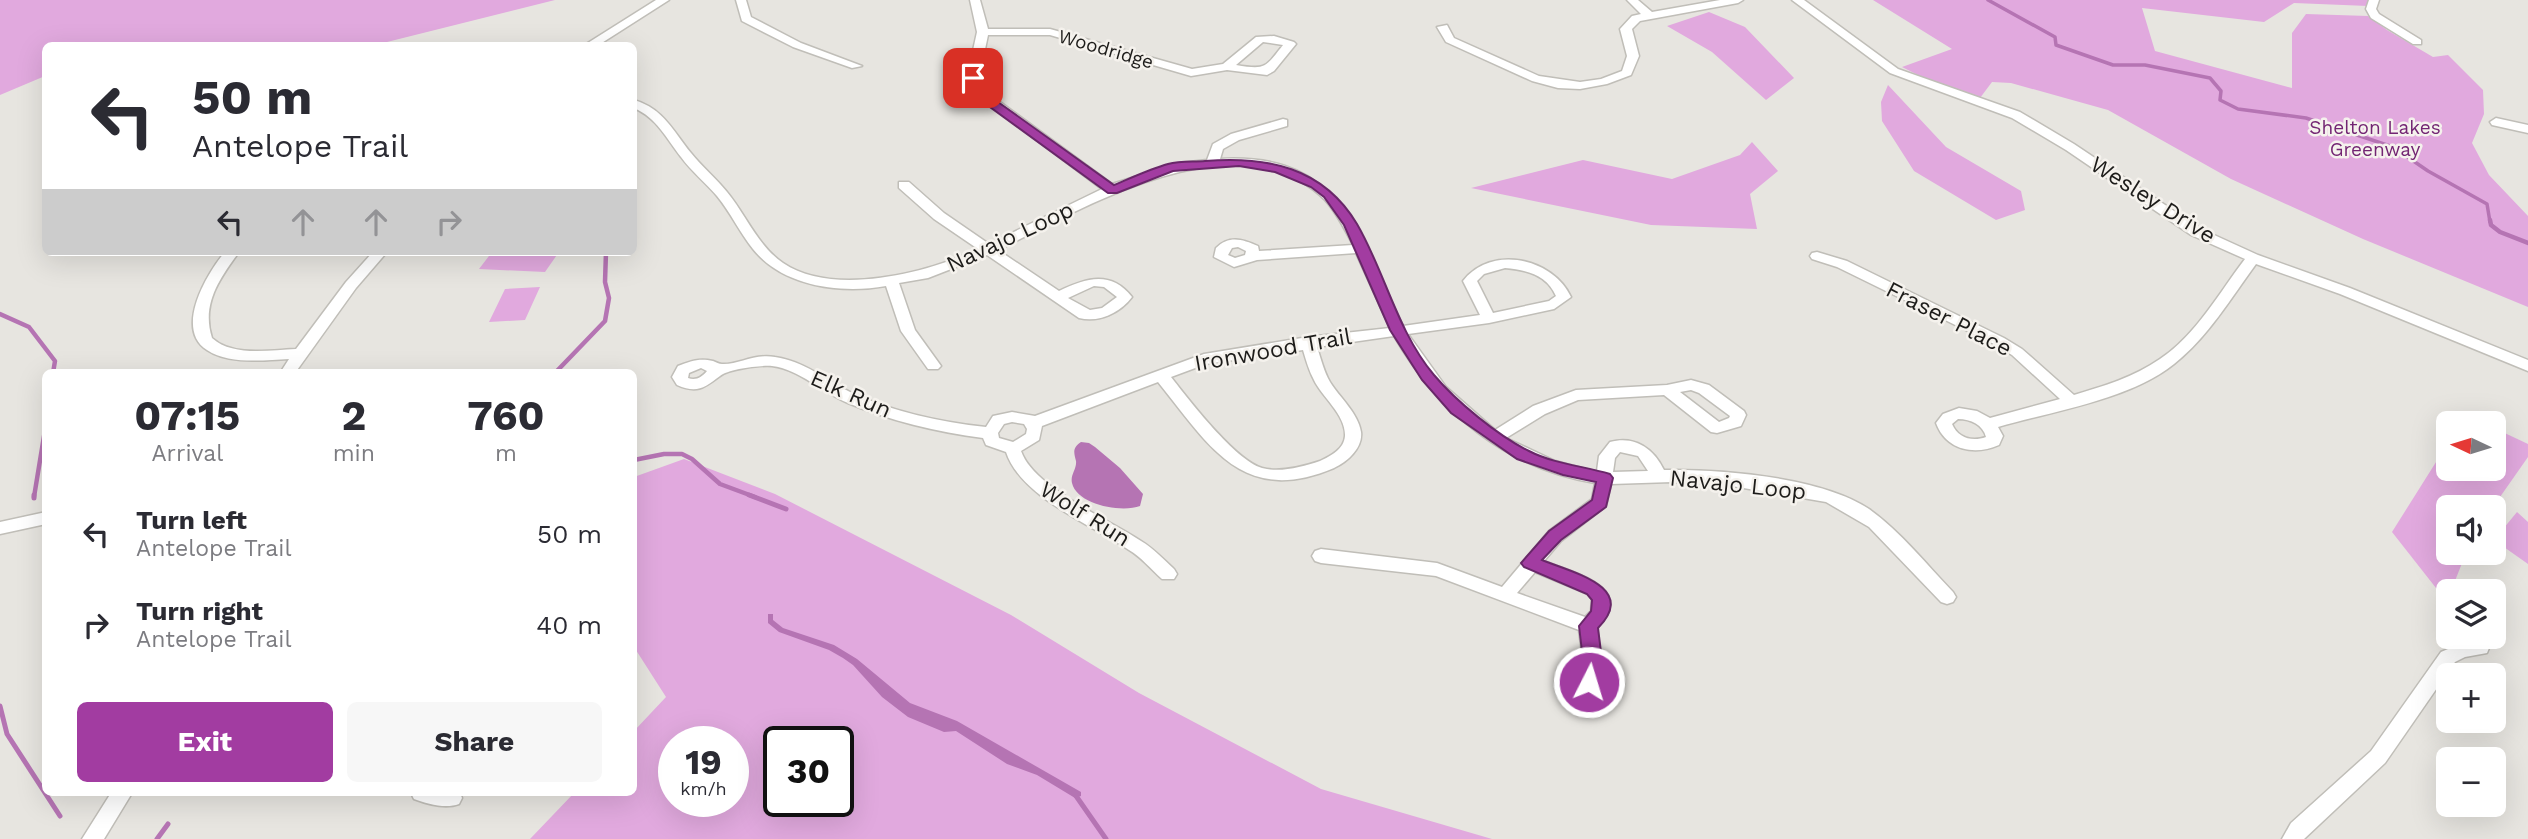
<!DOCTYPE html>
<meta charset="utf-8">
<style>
body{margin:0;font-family:"Work Sans",sans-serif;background:#f7f7f7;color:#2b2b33;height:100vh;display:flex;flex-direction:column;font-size:26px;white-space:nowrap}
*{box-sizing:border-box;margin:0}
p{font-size:23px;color:#7c7c81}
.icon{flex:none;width:38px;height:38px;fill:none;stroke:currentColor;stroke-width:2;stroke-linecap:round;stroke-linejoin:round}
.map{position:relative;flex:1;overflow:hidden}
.side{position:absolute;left:42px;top:369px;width:595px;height:427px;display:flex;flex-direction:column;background:#fff;border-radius:10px;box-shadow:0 7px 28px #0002}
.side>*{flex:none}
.guide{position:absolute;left:42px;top:42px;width:595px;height:214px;border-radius:10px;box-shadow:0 7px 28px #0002;background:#fff;color:#2b2b33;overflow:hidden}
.needle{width:46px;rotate:274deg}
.tools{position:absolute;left:2436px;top:411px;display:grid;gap:14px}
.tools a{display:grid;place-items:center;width:70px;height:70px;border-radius:10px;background:#fff;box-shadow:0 7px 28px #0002;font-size:35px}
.speed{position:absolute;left:658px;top:726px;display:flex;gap:14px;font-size:35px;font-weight:700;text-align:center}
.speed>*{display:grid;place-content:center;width:91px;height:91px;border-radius:50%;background:#fff;box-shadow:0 7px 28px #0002;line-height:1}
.speed small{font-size:18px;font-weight:400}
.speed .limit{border:4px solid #111;border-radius:10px;background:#fff;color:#111}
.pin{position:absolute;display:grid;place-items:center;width:60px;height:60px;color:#fff;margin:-30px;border-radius:14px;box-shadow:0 4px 10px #0006}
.me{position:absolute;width:77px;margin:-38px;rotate:5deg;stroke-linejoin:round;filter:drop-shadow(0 0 5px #0008)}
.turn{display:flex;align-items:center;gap:24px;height:147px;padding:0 35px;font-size:32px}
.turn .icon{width:91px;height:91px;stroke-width:2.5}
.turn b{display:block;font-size:49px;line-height:60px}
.lanes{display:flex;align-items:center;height:66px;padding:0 35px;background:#0003;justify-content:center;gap:35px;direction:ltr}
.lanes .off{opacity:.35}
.eta{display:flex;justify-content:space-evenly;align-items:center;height:119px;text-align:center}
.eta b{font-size:42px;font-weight:700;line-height:49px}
.primary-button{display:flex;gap:14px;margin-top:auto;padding:14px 35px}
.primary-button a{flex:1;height:80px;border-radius:10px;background:#a23ca1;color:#fff;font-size:28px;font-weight:700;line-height:80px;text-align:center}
.primary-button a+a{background:#f7f7f7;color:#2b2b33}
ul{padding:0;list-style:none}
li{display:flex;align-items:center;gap:21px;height:91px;padding:0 35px}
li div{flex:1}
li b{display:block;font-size:26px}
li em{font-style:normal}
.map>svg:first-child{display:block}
.green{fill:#e1a9de;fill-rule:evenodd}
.water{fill:#b574b3}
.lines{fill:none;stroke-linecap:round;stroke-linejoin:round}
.stream-far2{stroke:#b574b3;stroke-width:3.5}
.stream-far1{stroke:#b574b3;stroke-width:4.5}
.stream{stroke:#b574b3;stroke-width:5}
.minor-casing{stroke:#c0beb8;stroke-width:3}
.minor{fill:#fff;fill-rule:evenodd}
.route{fill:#a23ca1;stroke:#692769;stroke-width:2}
.labels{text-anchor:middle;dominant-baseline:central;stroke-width:5;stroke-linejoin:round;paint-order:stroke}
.far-street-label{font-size:19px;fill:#1d1c1a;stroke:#f5f2ed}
.far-park-label{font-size:19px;fill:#732573;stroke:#f5f2ed}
.street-label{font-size:23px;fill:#1d1c1a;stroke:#f5f2ed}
</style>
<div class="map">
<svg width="2528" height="839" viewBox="0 0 2528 839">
<rect width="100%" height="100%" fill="#e7e5e0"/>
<!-- green -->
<path class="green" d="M 0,0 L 555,0 L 375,45 L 46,46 L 45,76 L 0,95 Z
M 1873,0 L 2370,0 L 2368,6 L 2294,3 L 2264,22 L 2142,8 L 2155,51 L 2292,88 L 2292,33 L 2306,14 L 2368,16 L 2387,30 L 2433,57 L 2448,55 L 2483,90 L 2484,114 L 2472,143 L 2489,175 L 2528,216 L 2528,307 L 2363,239 L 2231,179 L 2108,110 L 2011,83 L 1992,82 L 1980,98 L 1936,84 L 1902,67 L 1952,49 Z
M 1709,12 L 1745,27 L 1794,78 L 1766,100 L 1712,52 L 1667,26 Z
M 1888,85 L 1946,147 L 2021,191 L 2025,210 L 1996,220 L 1914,171 L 1882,121 L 1881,102 Z
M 1752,142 L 1778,171 L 1750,194 L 1757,229 L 1651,225 L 1471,188 L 1583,160 L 1672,179 L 1740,155 Z
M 492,252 L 559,252 L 545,272 L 479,269 Z
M 540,287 L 525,320 L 489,322 L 505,289 Z
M 2494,428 L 2528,444 L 2528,457 L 2493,507 L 2448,508 L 2448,553 L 2466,553 L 2451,591 L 2448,592 L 2447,602 L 2392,532 L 2448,443 L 2448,469 L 2494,469 Z
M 684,459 L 775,494 L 1011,615 L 1139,693 L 1321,789 L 1492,839 L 530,839 L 574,793 L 634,793 L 634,731 L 666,697 L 634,647 L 634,477 ZM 674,742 L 733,742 L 733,802 L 674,802 ZM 779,742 L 838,742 L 838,802 L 779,802 Z
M 2517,512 L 2528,522 L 2528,564 L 2494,540 Z"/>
<!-- water -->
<path class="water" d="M 1081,442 L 1089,443 L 1095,447 L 1120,468 L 1143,494 L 1140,506 C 1122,513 1077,505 1072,483 C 1070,475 1077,469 1076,461 C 1074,453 1072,448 1081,442 Z
M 768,614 L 773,614 L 773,620 L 783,628 L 834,645 L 857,659 L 910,703 L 957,721 L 1081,792 L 1081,796 L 1075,798 L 1037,775 L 1007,764 L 956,731 L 944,732 L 908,717 L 882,697 L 853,665 L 843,658 L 829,650 L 779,632 L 768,623 Z"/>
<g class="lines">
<!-- stream-far2 -->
<path class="stream-far2" d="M 1988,0 L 2055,37 L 2056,45 L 2113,65 L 2145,65 L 2210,78 L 2221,91 L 2220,100 L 2238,109 L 2306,118 L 2393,147 L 2428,171 L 2487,204 L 2490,222"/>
<!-- stream-far1 -->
<path class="stream-far1" d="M 2490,220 L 2491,225 L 2500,232 L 2528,243
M 0,314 L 29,327 L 55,361 L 53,373
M 555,373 L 605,321 L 609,298 L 605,282 L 606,252
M 634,460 L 664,454 L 682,454 L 692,459 L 720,484 L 755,497
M 34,497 L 46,424"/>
<!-- stream -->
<path class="stream" d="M 749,495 L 786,509
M 34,498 L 34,495
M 0,706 L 7,734 L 60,816
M 1074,793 L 1106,839
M 157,839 L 168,824"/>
<defs>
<path id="minor" d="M 656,0 L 669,0 L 597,46 L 583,46 Z
M 736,0 L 746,0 L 751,17 L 801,43 L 862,66 L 852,68 L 793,47 L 742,21 Z
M 970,0 L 980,0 L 988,29 L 1050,29 L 1192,69 L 1223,64 L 1256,37 L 1274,36 L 1294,42 L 1296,44 L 1274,71 L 1267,75 L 1227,70 L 1191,76 L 1050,35 L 988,35 L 979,78 L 981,88 L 1112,184 L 1180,163 L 1207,160 L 1213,144 L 1231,134 L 1283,119 L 1287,120 L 1287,126 L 1239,140 L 1223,149 L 1220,159 C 1344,152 1358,236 1403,326 L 1480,315 L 1463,281 C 1491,244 1553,258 1571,297 L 1554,309 L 1489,323 L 1408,334 L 1446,387 L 1495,430 L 1533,406 L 1576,390 L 1667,385 L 1691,380 L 1709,385 L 1744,411 L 1746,415 L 1741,426 L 1717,433 L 1711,432 L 1664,395 L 1578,400 L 1545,414 L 1506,438 L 1555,461 L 1593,471 L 1597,471 L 1599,456 L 1610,442 C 1635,435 1654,449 1664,470 C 1721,469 1821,477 1869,509 C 1901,532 1926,564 1953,592 L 1956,597 L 1953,602 L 1947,604 L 1941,602 L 1869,527 L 1826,502 L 1720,484 L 1672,482 L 1611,484 L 1606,506 L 1561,541 L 1544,561 C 1573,573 1638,587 1597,628 L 1601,660 L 1595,705 L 1592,711 L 1585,713 L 1578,711 L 1575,705 L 1583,660 L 1579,630 L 1436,576 L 1321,563 L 1315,561 L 1312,556 L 1315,551 L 1321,549 L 1437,563 L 1502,587 L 1549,531 L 1592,499 L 1595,483 C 1507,469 1438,412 1394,336 L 1317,347 C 1321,359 1324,372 1330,382 C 1340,398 1358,413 1361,432 C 1363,448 1347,462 1334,468 C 1242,507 1209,445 1158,382 L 1042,426 L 1039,440 L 1021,451 C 1034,488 1108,519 1141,541 C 1153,548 1164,560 1174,569 L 1177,574 L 1174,579 L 1162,579 C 1151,569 1141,557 1129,550 C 1090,524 1021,497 1006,452 L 986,445 L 983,438 C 937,432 891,421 848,403 C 823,393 799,369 772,366 C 761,365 728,369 720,376 C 704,388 697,394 677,385 L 672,377 L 678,366 C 691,361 699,358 713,361 C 716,362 719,364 722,364 C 738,365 755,353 775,357 C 804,361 826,380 852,393 C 894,412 940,422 986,427 L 993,416 L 1012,412 L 1035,416 L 1204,354 L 1308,337 L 1390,328 L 1356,253 L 1257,260 L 1234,267 L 1214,257 L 1216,248 C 1229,235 1242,239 1258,246 L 1259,251 L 1353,245 C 1345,230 1337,213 1325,200 C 1238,114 1084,208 998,250 L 1059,291 C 1086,278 1111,270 1132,297 C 1120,313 1099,323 1079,318 L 987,255 L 928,278 L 899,283 L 915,330 L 941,366 L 938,369 L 928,369 L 901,331 L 886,286 C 842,294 783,287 753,249 C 740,233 731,213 717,196 C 706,183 691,171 681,157 C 666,138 657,118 634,108 L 634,100 C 664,109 673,131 691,153 C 702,167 716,178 727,192 C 746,215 758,246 783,263 C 833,297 928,273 978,249 L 934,219 L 899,188 L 899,182 L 909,182 L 944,213 L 989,244 L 1102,189 L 971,91 L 967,78 L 977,32 ZM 1263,42 L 1283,45 C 1265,68 1266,70 1236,65 ZM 1238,247 L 1246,251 L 1245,255 L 1235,258 L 1228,255 L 1232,248 ZM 1505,268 C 1527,270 1547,275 1556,296 L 1549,301 L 1493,313 L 1477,281 L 1484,274 ZM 1094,286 L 1104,287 L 1117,297 L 1102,308 L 1090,310 L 1068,298 ZM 1303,350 C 1306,360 1309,371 1314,380 C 1322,397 1346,415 1345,436 C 1344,449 1331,456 1320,461 C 1302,467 1280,473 1262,468 C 1235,460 1189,400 1171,377 L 1206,364 ZM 701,368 L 707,371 C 702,377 696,381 688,378 L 689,373 ZM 1691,390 L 1699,393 L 1730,416 L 1729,418 L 1719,422 L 1680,392 ZM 1012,422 L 1024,424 L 1027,429 L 1026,434 L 1013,442 L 999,438 L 998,433 L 1004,424 ZM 1620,452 L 1638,456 L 1648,471 L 1613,472 L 1615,458 ZM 1535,572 L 1588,594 L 1592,599 L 1591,611 L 1585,617 L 1517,593 Z
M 1627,0 L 1638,0 L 1652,12 L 1720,0 L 1743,0 L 1738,3 L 1640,21 L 1632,29 L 1639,56 L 1631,75 L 1607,84 L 1580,89 L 1558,88 L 1532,81 L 1446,42 L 1437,27 L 1447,25 L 1454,38 L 1539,76 L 1580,82 L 1601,79 L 1622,71 L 1627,56 L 1620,29 L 1632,16 L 1641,14 Z
M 1792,0 L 1804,0 L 1898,69 L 2020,112 L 2074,144 L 2201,229 L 2258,255 L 2350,288 L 2528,360 L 2528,371 L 2340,294 L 2256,264 C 2231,298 2208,337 2174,364 C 2129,400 2053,411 1998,427 L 2003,436 L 1999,445 C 1974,456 1946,450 1936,423 L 1943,414 L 1959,408 L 1977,411 L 1990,418 L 2060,399 L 2012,355 L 1994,344 L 1837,267 L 1812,259 L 1810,256 L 1812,253 L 1817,252 L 1847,261 L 2004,338 L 2022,349 L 2074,395 C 2104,386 2134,377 2160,359 C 2196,335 2219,293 2245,259 L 2191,235 L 2066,150 L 2012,118 L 1890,73 ZM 1958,419 C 1971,419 1983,425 1986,437 C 1972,442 1958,438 1952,424 Z
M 2369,0 L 2379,0 L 2376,9 L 2379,14 L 2421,40 L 2421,44 L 2413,44 L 2371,18 L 2366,9 Z
M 2496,118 L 2528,125 L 2528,133 L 2492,125 L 2490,122 Z
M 225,252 L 239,252 C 220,278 201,304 212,338 C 233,357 270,350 296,349 L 346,282 L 373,252 L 387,252 L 356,288 L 295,373 L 280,373 L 289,359 C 264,360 229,365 207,350 C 174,329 207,273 225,252 Z
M 46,512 L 46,524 L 0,534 L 0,522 Z
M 2480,641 L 2487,643 L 2489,648 L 2487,653 L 2465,657 L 2455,662 L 2385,763 L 2304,839 L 2282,839 L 2291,823 L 2371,751 L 2441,652 L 2462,643 Z
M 111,793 L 132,793 L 104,839 L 82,839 Z
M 411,793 L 460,793 L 462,798 L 459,804 C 446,809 427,804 414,799 Z"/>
</defs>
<!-- minor casing -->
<use href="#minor" class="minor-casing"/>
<!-- minor -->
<use href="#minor" class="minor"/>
</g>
<!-- route -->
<path class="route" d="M 973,74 L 977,75 L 981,87 L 991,97 L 1114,185 C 1131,178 1150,169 1168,164 C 1180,161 1193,162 1205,161 C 1267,156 1323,167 1357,224 C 1385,272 1397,331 1434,375 C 1456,401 1498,436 1529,451 C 1554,464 1584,466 1610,474 L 1613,478 L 1606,507 L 1561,540 L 1542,560 C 1571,572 1639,587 1598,628 L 1602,660 L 1596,688 L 1589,690 L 1582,688 L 1579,682 L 1583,660 L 1579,626 L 1591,611 L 1592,600 L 1587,594 L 1524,567 L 1521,563 L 1549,531 L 1592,500 L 1596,482 L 1563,475 L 1517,459 L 1451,413 L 1422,380 L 1390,330 L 1344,225 L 1324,197 L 1311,187 L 1275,172 L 1239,166 L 1173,171 L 1117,193 L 1108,193 L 983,102 L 969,89 L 967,78 Z"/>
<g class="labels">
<!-- far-street labels -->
<g class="far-street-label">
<text transform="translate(1106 49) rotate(16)">Woodridge</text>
</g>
<!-- far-park labels -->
<g class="far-park-label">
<text x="2375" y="127">Shelton Lakes<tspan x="2375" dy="22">Greenway</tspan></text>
</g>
<!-- street labels -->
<g class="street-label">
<text transform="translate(2153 200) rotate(32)">Wesley Drive</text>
<text transform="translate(1010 237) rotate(-25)">Navajo Loop</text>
<text transform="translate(1949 319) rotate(27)">Fraser Place</text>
<text transform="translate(1273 350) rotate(-10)">Ironwood Trail</text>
<text transform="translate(851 394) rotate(24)">Elk Run</text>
<text transform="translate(1738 485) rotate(6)">Navajo Loop</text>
<text transform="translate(1085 514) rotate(32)">Wolf Run</text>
</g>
</g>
</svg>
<div class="tools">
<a><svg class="needle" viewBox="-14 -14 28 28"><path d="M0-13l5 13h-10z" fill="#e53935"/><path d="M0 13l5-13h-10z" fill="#7c7c81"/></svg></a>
<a><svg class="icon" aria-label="sound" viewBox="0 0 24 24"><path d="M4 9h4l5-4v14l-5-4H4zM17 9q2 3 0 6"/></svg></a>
<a><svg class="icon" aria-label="layers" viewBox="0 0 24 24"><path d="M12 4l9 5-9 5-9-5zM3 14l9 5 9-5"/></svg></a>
<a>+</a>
<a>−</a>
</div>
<div class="speed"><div>19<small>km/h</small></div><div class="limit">30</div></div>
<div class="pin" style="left:973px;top:78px;background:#d93025"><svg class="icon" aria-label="arrive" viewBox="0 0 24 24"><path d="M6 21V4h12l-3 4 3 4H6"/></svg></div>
<svg class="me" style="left:1589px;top:682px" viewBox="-20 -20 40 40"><circle r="17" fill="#a23ca1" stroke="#fff" stroke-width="3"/><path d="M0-11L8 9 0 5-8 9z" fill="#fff"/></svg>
<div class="guide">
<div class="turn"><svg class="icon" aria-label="left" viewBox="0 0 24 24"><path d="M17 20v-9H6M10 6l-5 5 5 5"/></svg><div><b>50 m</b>Antelope Trail</div></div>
<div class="lanes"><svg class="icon" aria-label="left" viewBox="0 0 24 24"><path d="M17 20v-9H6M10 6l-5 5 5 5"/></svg><svg class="icon off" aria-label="ahead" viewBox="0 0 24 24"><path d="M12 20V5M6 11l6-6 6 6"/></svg><svg class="icon off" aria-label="ahead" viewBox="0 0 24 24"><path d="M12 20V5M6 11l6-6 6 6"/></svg><svg class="icon off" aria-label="right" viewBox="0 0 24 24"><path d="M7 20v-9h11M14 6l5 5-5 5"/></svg></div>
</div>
<section class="side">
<div class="eta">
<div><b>07:15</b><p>Arrival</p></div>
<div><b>2</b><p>min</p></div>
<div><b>760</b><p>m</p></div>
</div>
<ul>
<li><svg class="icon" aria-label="left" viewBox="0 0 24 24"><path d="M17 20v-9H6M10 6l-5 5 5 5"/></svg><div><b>Turn left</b><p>Antelope Trail</p></div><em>50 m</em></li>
<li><svg class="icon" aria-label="right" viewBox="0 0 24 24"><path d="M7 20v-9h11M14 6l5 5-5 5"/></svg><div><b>Turn right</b><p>Antelope Trail</p></div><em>40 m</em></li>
</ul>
<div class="primary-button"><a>Exit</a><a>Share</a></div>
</section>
</div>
